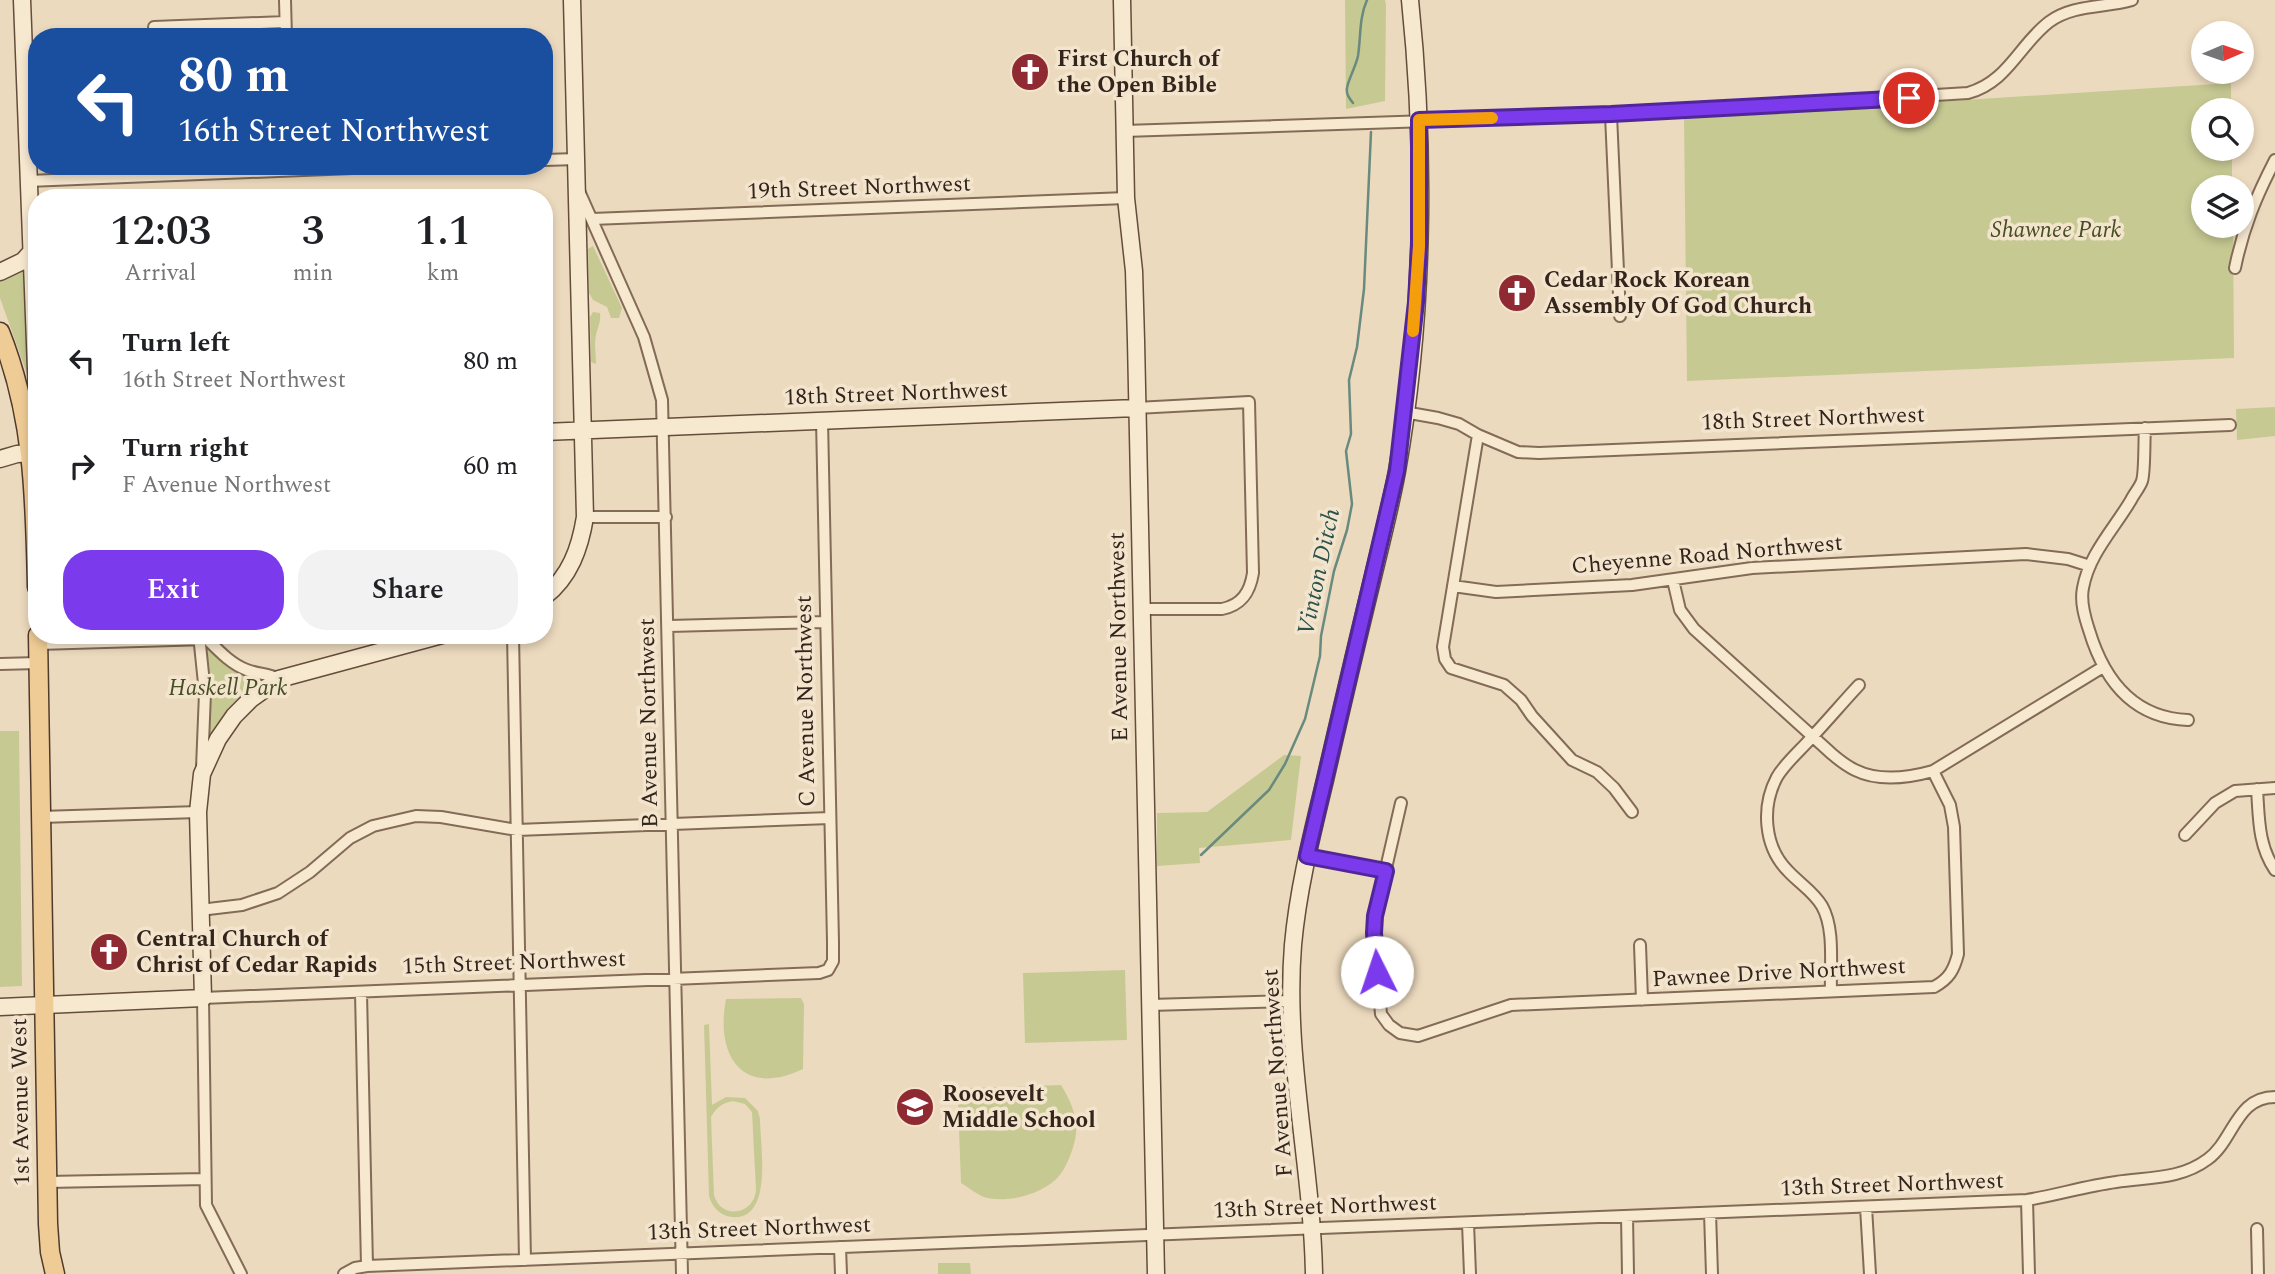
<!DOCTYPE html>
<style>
body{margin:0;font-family:Spectral,serif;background:#f2f2f2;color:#202124;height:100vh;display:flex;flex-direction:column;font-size:26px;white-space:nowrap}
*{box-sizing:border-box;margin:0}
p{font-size:23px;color:#757577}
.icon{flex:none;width:38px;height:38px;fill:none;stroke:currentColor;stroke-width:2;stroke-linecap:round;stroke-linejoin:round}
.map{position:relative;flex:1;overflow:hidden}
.details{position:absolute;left:28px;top:189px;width:525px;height:455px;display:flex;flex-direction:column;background:#fff;border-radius:28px;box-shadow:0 4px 10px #0003}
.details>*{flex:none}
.top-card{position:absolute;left:28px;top:28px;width:525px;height:147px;border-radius:28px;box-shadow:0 4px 10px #0003;background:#1a4fa0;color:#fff;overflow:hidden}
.needle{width:46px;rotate:88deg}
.buttons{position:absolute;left:2191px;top:21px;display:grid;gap:14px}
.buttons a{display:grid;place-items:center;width:63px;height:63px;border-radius:50%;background:#fff;box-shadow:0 4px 10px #0003;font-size:35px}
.pin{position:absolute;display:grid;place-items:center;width:60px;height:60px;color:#fff;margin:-30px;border:4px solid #fff;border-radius:50%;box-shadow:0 2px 7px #0007}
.me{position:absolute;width:77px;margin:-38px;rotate:356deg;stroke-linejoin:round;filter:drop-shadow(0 0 5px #0008)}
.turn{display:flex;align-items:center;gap:24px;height:147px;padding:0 35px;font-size:32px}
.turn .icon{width:91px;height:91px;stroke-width:2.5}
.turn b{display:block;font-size:49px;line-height:60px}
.eta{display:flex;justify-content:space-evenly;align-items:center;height:119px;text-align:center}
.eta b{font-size:42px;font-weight:600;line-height:49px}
.primary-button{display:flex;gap:14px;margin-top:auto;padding:14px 35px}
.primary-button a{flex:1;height:80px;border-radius:28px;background:#7c3aed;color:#fff;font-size:28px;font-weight:600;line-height:80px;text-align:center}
.primary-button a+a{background:#f2f2f2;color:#202124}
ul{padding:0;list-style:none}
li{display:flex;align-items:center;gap:21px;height:105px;padding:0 35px}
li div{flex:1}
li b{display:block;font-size:26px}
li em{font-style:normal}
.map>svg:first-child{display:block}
.green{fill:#c7c993;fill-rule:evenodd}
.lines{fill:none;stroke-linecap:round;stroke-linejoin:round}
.stream{stroke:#698a7f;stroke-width:2.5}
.street-casing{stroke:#836b57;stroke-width:14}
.secondary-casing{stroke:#644d3b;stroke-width:19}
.primary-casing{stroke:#503a2c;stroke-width:21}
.street{stroke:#f7e8d0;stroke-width:10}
.secondary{stroke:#f7e8d0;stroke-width:16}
.primary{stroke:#efcc96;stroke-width:18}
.route-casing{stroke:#51269a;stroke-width:18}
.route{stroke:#7c3aed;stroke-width:12}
.slow{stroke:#f59e0b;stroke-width:12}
.labels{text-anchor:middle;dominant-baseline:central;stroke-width:7;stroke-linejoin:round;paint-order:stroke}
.poi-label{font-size:23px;font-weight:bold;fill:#33251c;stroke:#f3e5cd;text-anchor:start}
.street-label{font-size:23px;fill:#33251c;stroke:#f3e5cd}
.park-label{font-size:23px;font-style:italic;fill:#474e23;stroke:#f3e5cd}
.water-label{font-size:24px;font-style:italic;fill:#2b524d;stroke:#f3e5cd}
</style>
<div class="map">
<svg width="2275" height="1274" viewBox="0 0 2275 1274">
<rect width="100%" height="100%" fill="#ecdabe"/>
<!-- green -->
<path class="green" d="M 1345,0 L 1385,0 L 1386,5 L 1385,101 L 1346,109 Z
M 2231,83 L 2231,110 L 2203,110 L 2203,149 L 2232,149 L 2232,187 L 2203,187 L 2203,226 L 2233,226 L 2234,358 L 1687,381 L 1684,118 Z
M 593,246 L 622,308 L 619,318 L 611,318 L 607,307 L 593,300 L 589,293 L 588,249 Z
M 27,268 L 31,385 L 0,298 L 0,281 L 3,278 Z
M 593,312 L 600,313 C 601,323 598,326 596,335 C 594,344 596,355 596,364 L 591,362 L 591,359 L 590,317 Z
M 2275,407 L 2275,436 L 2237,440 L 2236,409 Z
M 199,640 L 225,657 L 279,679 L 251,699 L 208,759 Z
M 0,731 L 19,731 L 22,986 L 0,987 Z
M 1284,755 L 1301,756 L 1291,840 L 1199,848 L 1200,863 L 1157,866 L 1157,813 L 1207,812 Z
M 1125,970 L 1127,1040 L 1025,1043 L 1023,973 Z
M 801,998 L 804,1004 L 803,1069 C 742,1098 715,1056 726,999 Z
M 709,1024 L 712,1105 L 726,1097 L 745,1098 L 758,1111 L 760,1119 C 760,1144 774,1221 732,1217 C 720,1216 712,1207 709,1196 L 704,1025 ZM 733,1101 L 745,1104 L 752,1112 L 756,1190 C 754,1215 721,1220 714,1195 L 711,1117 C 716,1108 722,1103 733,1101 Z
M 1061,1085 C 1069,1098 1075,1110 1076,1126 C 1078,1138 1068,1166 1059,1176 C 1044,1194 1007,1204 984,1197 C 976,1194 968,1187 961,1183 L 958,1102 L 968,1088 Z
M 938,1263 L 970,1263 L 971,1274 L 938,1274 Z"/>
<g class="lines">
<!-- stream -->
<path class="stream" d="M 1353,103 C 1349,98 1346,94 1347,88 C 1348,80 1356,66 1358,56 C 1361,36 1359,18 1367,0
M 1201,855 L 1269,790 L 1285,764 L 1305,719 L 1320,656 L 1321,636 L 1334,571 L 1347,530 L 1352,504 L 1346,451 L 1351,434 L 1349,380 L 1357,347 L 1364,289 L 1371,132"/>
<defs>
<path id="street" d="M 285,0 L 286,37
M 154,27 L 285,22
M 1611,115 L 1620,316
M 1124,131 L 1611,115 L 1968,93 C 2008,82 2019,45 2049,22 C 2073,4 2105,8 2132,0
M 544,160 L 577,159
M 28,181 L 402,166
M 579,191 L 644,337 L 662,400 L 682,1274
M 592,219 L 1126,198
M 2235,268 C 2243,228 2256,197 2275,160
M 1136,408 L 1249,402 L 1253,573 C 1250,592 1242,605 1222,609 L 1141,609
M 1404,412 L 1438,418 L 1459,424 L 1478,435 L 1518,452 L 1539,453 L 2230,425
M 2145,428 C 2144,440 2145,472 2142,481 C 2140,487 2134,494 2131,500 C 2114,529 2089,554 2083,588 C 2080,602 2085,618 2089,630 C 2104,680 2133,718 2188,720
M 1478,435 L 1443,647 L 1445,659 L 1451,668 L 1504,685 L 1521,700 L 1532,716 L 1572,760 L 1597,772 L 1614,788 L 1632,812
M 585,517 L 666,517
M 1673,580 L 1680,610 L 1694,629 L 1832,754 C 1839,760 1847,766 1855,770 C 1879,782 1908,778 1933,771 L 2103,667
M 1453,586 L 1496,592 L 1632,585 L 1752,568 L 2026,554 L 2068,559 L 2090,566
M 669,626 L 825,622
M 199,635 L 205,693 L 202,768
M 513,635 L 525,1260
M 38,644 L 207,639 C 219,651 231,664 247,670 C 258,674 269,674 279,679
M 0,664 L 38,663
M 2257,789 C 2259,818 2258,845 2275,870
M 1401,803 L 1375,916 L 1374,933 L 1381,1014 L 1389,1025 L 1400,1033 L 1418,1036 L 1511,1005 L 1934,987 C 1949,979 1954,970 1958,954 L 1954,827 L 1950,805 L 1933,771
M 41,817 L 198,812
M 2185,835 L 2215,803 L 2235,791 L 2275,788
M 1307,856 L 1386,871
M 200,910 L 242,905 L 278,893 L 310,872 L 350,838 L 373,826 L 416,816 L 441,817 L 517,830 L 830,818
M 1640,945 L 1642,1000
M 1831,991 C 1830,965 1835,929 1822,906 C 1814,892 1799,883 1788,871 C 1764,847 1761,807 1777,777 C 1786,762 1801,750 1812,737 C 1828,720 1843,702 1859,685
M 361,993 L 367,1266
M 1150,1005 L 1292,1001
M 47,1182 L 205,1179
M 2027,1200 L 2029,1274
M 1866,1207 L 1870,1274
M 1710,1213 L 1712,1274
M 1627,1216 L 1628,1274
M 1468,1223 L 1470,1274
M 2257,1229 L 2258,1274
M 840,1247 L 841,1274
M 241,1274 L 206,1205 L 203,998 L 819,973 L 828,970 L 833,961 L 833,942 L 822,420
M 344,1274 L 355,1268 L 367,1266 L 2027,1200 C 2057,1195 2086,1186 2116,1182 C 2148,1177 2180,1180 2208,1159 C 2234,1140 2236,1097 2275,1097"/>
<path id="secondary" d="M 22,0 L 37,396 L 32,443
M 1122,0 L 1126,198 L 1134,271 L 1136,341 L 1156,1274
M 0,272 L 23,261 L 31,252
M 544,432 L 1136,408
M 0,459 L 17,454 L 37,453
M 544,597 C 570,577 580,548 585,517 L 572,0
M 0,1007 L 203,998 L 198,812 L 202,774 L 218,739 L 234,716 L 251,699 L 279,679 L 442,635
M 1314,1274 C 1312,1165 1284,1054 1293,945 C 1298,889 1312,834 1325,780 C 1340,715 1355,650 1371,585 C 1380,547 1390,509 1397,471 C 1424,318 1426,154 1410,0"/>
<path id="primary" d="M 0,332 C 34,417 35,498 37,587
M 38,635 L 48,1224 L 50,1252 L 55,1274"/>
</defs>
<!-- street casing -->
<use href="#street" class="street-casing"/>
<!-- secondary casing -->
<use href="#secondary" class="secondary-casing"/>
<!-- primary casing -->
<use href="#primary" class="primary-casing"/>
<!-- street -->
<use href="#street" class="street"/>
<!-- secondary -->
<use href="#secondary" class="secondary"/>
<!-- primary -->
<use href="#primary" class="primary"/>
</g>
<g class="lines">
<defs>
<path id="route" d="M 1377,972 L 1374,933 L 1375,916 L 1386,871 L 1307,856 L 1397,471 L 1416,302 L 1419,246 L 1419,120 L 1611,114 L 1909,98"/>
</defs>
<!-- route casing -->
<use href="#route" class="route-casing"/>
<!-- route -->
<use href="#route" class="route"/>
<!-- slow -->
<path class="slow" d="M 1413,331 L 1419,246 L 1419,120 L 1492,118"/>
</g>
<!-- icons -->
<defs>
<symbol id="church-disc" viewBox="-11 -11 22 22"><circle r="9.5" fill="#8f2a33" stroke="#f3e5cd"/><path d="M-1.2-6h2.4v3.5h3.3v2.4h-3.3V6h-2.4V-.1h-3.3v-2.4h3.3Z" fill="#fff"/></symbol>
<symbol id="school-disc" viewBox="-11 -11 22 22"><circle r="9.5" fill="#8f2a33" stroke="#f3e5cd"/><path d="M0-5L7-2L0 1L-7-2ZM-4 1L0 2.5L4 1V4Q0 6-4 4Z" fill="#fff"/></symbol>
</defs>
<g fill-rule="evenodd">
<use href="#church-disc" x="1008" y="50" width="44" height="44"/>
<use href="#church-disc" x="1495" y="271" width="44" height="44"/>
<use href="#church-disc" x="87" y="930" width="44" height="44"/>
<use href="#school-disc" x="893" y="1085" width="44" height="44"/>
</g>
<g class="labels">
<!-- poi labels -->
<g class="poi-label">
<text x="1057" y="59">First Church of<tspan x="1057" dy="26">the Open Bible</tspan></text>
<text x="1544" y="280">Cedar Rock Korean<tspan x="1544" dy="26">Assembly Of God Church</tspan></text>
<text x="136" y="939">Central Church of<tspan x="136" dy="26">Christ of Cedar Rapids</tspan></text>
<text x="942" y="1094">Roosevelt<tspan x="942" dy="26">Middle School</tspan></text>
</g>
<!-- street labels -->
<g class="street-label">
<text transform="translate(859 188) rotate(-2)">19th Street Northwest</text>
<text transform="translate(896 394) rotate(-2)">18th Street Northwest</text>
<text transform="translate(1813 419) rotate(-2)">18th Street Northwest</text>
<text transform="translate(1707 555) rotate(-5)">Cheyenne Road Northwest</text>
<text transform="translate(1119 637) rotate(-91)">E Avenue Northwest</text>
<text transform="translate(806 701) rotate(-91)">C Avenue Northwest</text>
<text transform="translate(649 723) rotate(-91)">B Avenue Northwest</text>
<text transform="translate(514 963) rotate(-2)">15th Street Northwest</text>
<text transform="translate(1779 973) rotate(-3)">Pawnee Drive Northwest</text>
<text transform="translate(1278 1073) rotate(-94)">F Avenue Northwest</text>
<text transform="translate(21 1102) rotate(-91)">1st Avenue West</text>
<text transform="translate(1892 1185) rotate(-2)">13th Street Northwest</text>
<text transform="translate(1325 1207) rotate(-2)">13th Street Northwest</text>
<text transform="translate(759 1229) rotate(-2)">13th Street Northwest</text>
</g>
<!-- park labels -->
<g class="park-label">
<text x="2056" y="230">Shawnee Park</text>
<text x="228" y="688">Haskell Park</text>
</g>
<!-- water labels -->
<g class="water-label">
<text transform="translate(1319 572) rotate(-78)">Vinton Ditch</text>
</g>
</g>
</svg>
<div class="buttons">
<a><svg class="needle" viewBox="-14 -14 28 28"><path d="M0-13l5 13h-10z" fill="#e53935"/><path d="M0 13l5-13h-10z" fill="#757577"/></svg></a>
<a><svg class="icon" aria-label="search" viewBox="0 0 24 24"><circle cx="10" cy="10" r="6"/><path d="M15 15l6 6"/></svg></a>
<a><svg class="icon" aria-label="layers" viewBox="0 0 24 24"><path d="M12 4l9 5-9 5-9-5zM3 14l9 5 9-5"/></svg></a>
</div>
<div class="pin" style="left:1909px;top:98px;background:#d93025"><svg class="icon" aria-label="arrive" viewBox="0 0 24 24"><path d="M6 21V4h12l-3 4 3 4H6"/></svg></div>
<svg class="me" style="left:1377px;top:972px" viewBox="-20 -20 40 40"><circle r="19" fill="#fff"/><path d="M0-13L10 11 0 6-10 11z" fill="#7c3aed"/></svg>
<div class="top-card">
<div class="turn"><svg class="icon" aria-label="left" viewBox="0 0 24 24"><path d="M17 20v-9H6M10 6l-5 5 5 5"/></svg><div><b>80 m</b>16th Street Northwest</div></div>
</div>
<section class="details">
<div class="eta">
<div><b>12:03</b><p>Arrival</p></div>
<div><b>3</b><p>min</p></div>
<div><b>1.1</b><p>km</p></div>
</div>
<ul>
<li><svg class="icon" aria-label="left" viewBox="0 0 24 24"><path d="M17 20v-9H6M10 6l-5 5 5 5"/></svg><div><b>Turn left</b><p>16th Street Northwest</p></div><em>80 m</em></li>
<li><svg class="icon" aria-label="right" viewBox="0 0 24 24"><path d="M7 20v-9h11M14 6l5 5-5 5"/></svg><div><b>Turn right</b><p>F Avenue Northwest</p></div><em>60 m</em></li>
</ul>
<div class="primary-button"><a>Exit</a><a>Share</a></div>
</section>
</div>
